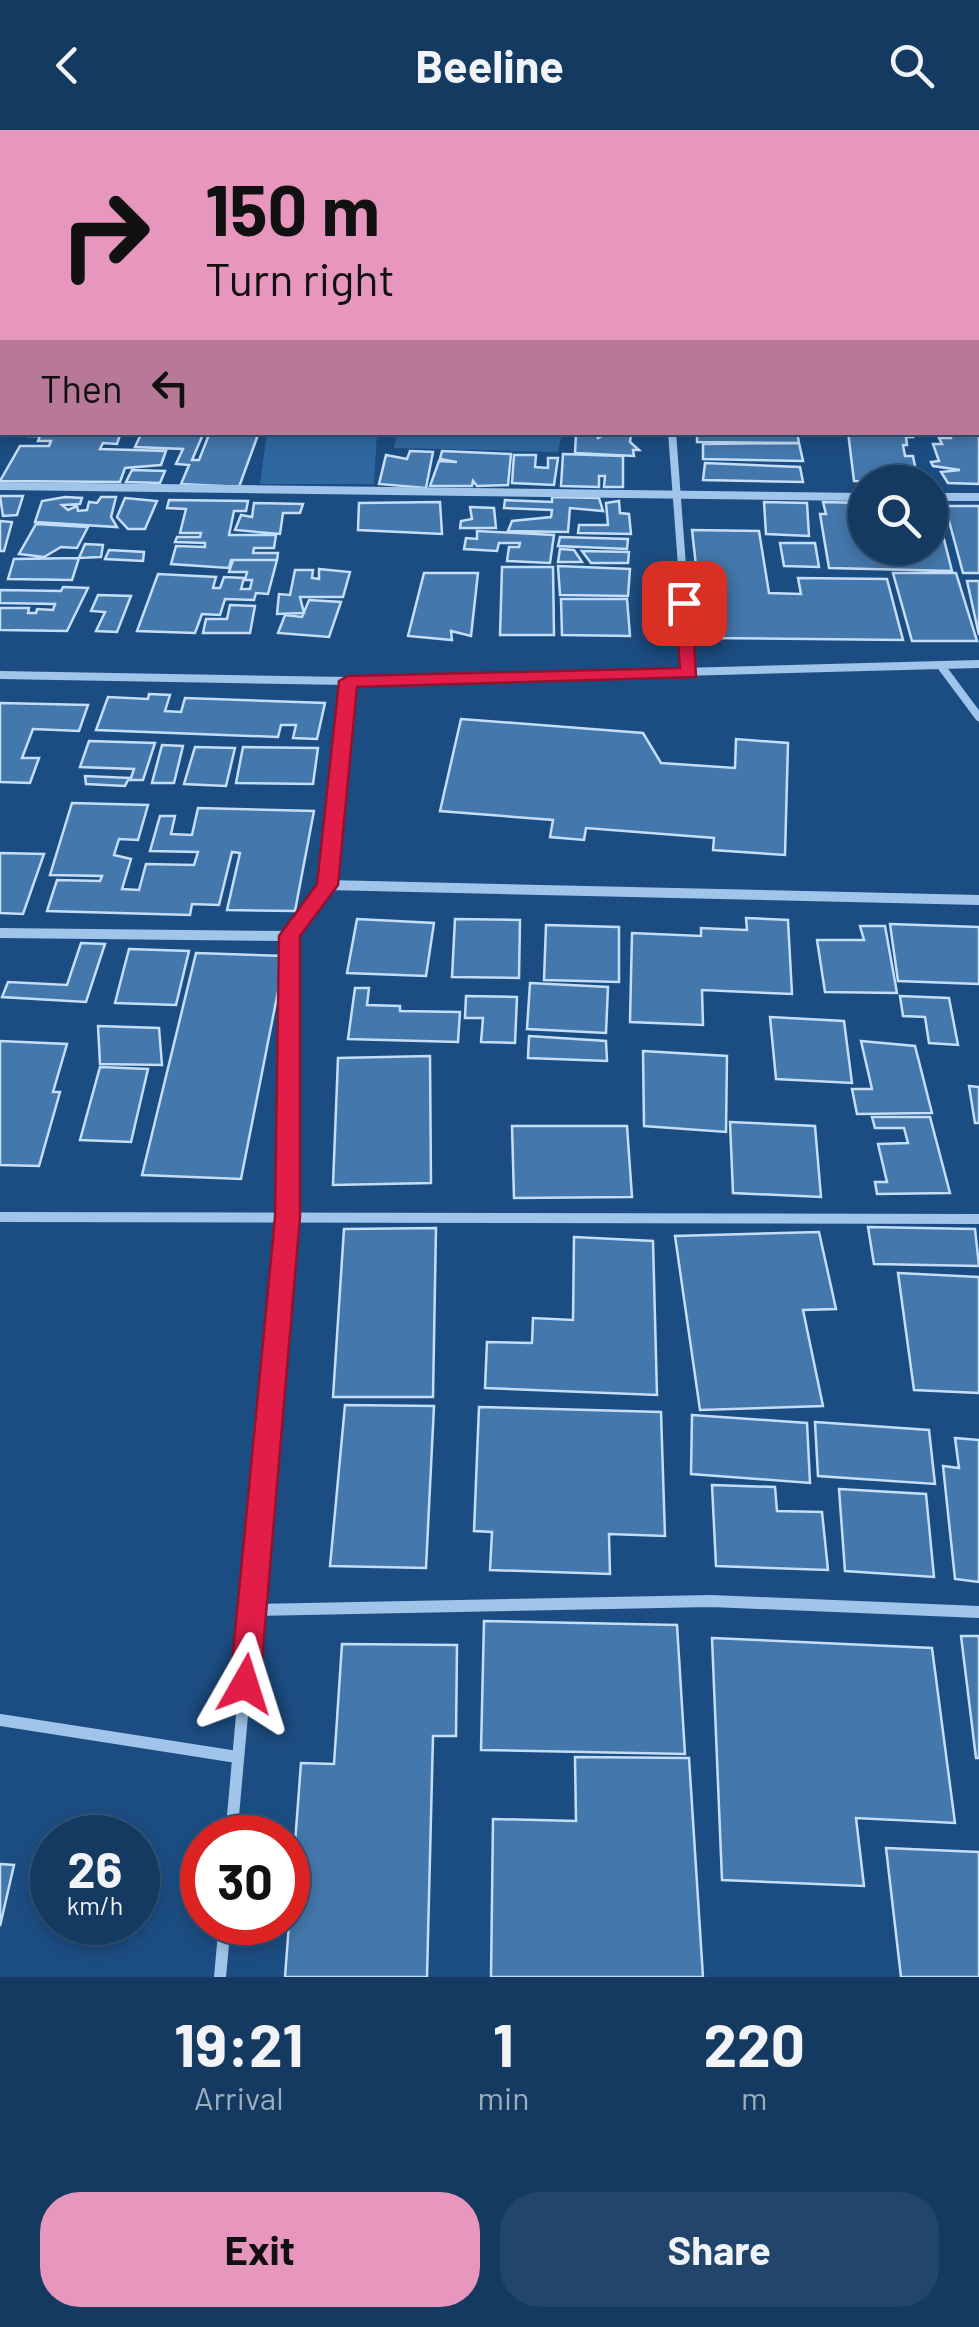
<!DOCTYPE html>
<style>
body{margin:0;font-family:Barlow,sans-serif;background:#22456b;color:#f1f3f6;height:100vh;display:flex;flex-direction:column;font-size:38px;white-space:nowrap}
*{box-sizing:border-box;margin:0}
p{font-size:32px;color:#9dadbe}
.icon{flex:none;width:55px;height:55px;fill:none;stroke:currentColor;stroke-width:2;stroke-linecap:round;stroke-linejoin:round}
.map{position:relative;height:1847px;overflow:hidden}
.details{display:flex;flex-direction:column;background:#153a62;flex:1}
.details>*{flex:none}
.hud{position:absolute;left:0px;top:0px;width:980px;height:305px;box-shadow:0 5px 15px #0003,0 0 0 2px #345477;background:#e797bd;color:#111;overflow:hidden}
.fabs{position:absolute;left:848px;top:335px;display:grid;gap:20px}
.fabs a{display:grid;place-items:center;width:100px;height:100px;border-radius:50%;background:#153a62;box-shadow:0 5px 15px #0003,0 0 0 2px #345477;font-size:50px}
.speed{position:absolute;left:30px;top:1685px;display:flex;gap:20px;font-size:50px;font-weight:700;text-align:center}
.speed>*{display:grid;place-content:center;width:130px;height:130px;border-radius:50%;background:#153a62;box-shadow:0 5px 15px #0003,0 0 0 2px #345477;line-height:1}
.speed small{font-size:25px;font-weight:400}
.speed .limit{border:15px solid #d22;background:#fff;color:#111}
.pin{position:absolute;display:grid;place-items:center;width:85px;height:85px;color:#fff;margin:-42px;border-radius:20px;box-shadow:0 5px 15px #0006}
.me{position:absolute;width:110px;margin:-55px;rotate:6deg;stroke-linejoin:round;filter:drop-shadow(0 0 8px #0008)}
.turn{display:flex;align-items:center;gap:35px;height:210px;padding:0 40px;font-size:45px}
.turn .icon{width:130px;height:130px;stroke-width:2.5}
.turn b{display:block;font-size:70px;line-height:85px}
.then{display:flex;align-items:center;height:95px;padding:0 40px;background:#0003;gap:20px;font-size:38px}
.eta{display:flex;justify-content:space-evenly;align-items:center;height:170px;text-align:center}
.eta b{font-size:60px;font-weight:700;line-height:70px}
.action{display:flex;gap:20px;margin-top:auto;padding:20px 40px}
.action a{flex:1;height:115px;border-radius:40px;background:#e797bd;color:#111;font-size:40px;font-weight:700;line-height:115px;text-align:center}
.action a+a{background:#22456b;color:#f1f3f6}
header{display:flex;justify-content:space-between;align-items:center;height:130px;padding:0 40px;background:#153a62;font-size:45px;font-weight:700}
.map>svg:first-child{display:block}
.green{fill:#2f67a0}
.building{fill:#4477ab;stroke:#c5def7;stroke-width:2.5}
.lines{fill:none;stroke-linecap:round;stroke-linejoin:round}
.service{stroke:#a1c5ea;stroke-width:4}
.minor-far3{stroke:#a1c5ea;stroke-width:6}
.minor-far2{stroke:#a1c5ea;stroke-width:8}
.minor-far1{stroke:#a1c5ea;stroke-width:10}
.minor{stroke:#a1c5ea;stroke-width:12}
.tertiary{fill:#a1c5ea;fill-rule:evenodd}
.route{fill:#e11d48;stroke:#92132f;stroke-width:2.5}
</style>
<header><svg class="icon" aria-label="back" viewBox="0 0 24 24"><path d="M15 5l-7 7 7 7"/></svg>Beeline<svg class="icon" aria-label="search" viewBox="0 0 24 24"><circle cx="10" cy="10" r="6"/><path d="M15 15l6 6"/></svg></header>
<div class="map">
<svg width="979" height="1847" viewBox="0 0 979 1847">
<rect width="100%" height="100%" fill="#1c4d82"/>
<!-- green -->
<path class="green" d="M 267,303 L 377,303 L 374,354 L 260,354 Z
M 397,303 L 397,302 L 562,303 L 558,322 L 394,318 Z"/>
<!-- building -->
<path class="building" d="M 63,0 L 159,0 L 62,2 Z
M 979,301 L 979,354 L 948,353 L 941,342 L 960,340 L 933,336 L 931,332 L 939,331 L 933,314 L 942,314 L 939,308 L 951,308 L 952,302 Z
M 29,302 L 121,302 L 117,314 L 103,313 L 100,319 L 166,321 L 161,335 L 125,338 L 120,352 L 0,351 L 20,316 L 49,316 L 51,311 L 38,311 L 40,306 L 28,306 Z
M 142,302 L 204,302 L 192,330 L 199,330 L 210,302 L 259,302 L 239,357 L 181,354 L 189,335 L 176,334 L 183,319 L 135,317 Z
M 697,302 L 797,302 L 799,313 L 697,312 Z
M 848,302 L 912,302 L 913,307 L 906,307 L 907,315 L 903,315 L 905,326 L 913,326 L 918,352 L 854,351 Z
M 607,303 L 631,304 L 630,312 L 639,320 L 633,320 L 634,326 L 575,323 L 576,304 L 596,304 L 598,308 Z
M 799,313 L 803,331 L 703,329 L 703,314 Z
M 410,321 L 433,322 L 426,358 L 379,354 L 386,325 L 407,329 Z
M 442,321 L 511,324 L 508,355 L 477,356 L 473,351 L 472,356 L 430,356 L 439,331 L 457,332 L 440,329 Z
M 563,324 L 623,326 L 623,357 L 604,357 L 605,346 L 599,346 L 599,357 L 561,356 Z
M 514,325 L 536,325 L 535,337 L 548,338 L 548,328 L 558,328 L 554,355 L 512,353 Z
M 705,333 L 800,337 L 803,352 L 703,350 Z
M 132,340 L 165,341 L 160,353 L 126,352 Z
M 0,366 L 23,366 L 17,385 L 3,386 Z
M 65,367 L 82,368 L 80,374 L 62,375 L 68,380 L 77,376 L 78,381 L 87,380 L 89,372 L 97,373 L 101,367 L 116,367 L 111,387 L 117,397 L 35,392 L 42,371 Z
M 552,367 L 599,368 L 603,381 L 570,378 L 568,402 L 508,401 L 512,391 L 551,387 L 552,380 L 504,378 L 505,370 L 552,372 Z
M 125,368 L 157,371 L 145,399 L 128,399 L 117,387 Z
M 169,370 L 248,371 L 246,381 L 234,381 L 229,405 L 276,405 L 274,418 L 254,418 L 253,423 L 278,423 L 277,430 L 231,430 L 229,438 L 171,434 L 176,416 L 205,417 L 205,413 L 175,412 L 177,407 L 200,407 L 201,403 L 180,403 L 186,379 L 167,378 Z
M 619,371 L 620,383 L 629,384 L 631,404 L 578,403 L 579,395 L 608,395 L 606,373 Z
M 440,372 L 442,404 L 358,400 L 359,373 Z
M 764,372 L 807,373 L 809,406 L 766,404 Z
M 823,372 L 865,373 L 865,418 L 930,418 L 930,374 L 935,374 L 952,441 L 829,438 L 820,384 L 826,384 Z
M 254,373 L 303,374 L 300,383 L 283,383 L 280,404 L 235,400 L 241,385 L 252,387 Z
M 945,376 L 979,376 L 979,443 L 963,443 Z
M 470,377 L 494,378 L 496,398 L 460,398 L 461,391 L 472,389 Z
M 0,391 L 12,392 L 4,421 L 0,421 Z
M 36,394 L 88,397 L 77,418 L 61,417 L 44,427 L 19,424 Z
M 692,400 L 759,401 L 769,463 L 801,464 L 798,448 L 887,449 L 903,510 L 704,508 Z
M 477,401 L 554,405 L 550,433 L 507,431 L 509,417 L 519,417 L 520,413 L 499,413 L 497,421 L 464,419 L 466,408 L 477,409 Z
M 560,407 L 628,409 L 627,419 L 558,416 Z
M 780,413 L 815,413 L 819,437 L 784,436 Z
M 85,414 L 103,415 L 101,427 L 79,428 Z
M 560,419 L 574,420 L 582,432 L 558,432 Z
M 109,420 L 144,422 L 143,431 L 105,429 Z
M 582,421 L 629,422 L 628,433 L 591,433 Z
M 79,428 L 72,450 L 8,449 L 14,429 Z
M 233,430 L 277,430 L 268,464 L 256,463 L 254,470 L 225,469 L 220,485 L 202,484 L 195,503 L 137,501 L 158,444 L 216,447 L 213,458 L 220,458 L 224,447 L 244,448 L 241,459 L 250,459 L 252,450 L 245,450 L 247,442 L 229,442 Z
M 558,436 L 630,439 L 628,466 L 560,465 Z
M 502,437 L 553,437 L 554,505 L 500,505 Z
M 319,439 L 350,442 L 343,467 L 300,467 L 304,483 L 277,484 L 279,464 L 290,465 L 295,440 L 313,440 L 312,448 L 319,449 Z
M 424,443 L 478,443 L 471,506 L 451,501 L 452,510 L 408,506 Z
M 893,443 L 956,443 L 977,511 L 912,511 Z
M 967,451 L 979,451 L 979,505 Z
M 63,457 L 88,458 L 67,501 L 0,500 L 0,478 L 29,478 L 28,483 L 36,483 L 37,479 L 53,480 L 55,474 L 0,473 L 0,460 L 61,461 Z
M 98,465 L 131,466 L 117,502 L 96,501 L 105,482 L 91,481 Z
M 561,469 L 627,469 L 630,506 L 562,505 Z
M 309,470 L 341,472 L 329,507 L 278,503 L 285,485 L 302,487 Z
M 230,475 L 255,476 L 250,503 L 203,503 L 206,489 L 227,489 Z
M 149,564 L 170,565 L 165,581 L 181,582 L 185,568 L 325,573 L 317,609 L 293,608 L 296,595 L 281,595 L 278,607 L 96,600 L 108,567 L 148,569 Z
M 0,573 L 88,575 L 79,601 L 33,599 L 22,628 L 39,628 L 30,653 L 0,652 Z
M 461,589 L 643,603 L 661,633 L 735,638 L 736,609 L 788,613 L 785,725 L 713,720 L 714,708 L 586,698 L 584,710 L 550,707 L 553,690 L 440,681 Z
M 89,611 L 155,613 L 143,650 L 128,650 L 125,656 L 86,654 L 85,646 L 131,648 L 134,639 L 80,637 Z
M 162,615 L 183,616 L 174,653 L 152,653 Z
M 195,617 L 235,618 L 226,656 L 184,654 Z
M 243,617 L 318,618 L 313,654 L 236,653 Z
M 72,673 L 148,675 L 138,710 L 119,709 L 114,725 L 131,729 L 122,759 L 139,760 L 146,734 L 194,735 L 198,722 L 150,721 L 160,686 L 175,686 L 171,704 L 192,705 L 198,678 L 314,681 L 295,781 L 227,780 L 240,723 L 232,722 L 219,775 L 192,774 L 190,785 L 47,781 L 57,750 L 100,751 L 102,746 L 50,745 Z
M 0,723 L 44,724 L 23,784 L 0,783 Z
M 746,788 L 788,790 L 792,864 L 702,860 L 703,895 L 630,892 L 632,803 L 701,806 L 701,798 L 747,800 Z
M 357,789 L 434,793 L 426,846 L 347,843 Z
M 455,789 L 520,790 L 519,848 L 452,847 Z
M 890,794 L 979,797 L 979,854 L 898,851 Z
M 546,795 L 619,797 L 619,852 L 544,850 Z
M 860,796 L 885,796 L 897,863 L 825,862 L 817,810 L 864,810 Z
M 81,813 L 105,814 L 86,872 L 2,867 L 8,852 L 67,855 Z
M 129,819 L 189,821 L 176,875 L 115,873 Z
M 196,823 L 285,826 L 241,1049 L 142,1045 Z
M 530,853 L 608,857 L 606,903 L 527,899 Z
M 355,858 L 369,858 L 367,875 L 400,876 L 400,881 L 460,882 L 458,912 L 348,909 Z
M 466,866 L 517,867 L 515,913 L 481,912 L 483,888 L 465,888 Z
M 900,866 L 949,868 L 958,915 L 929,913 L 925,887 L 903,886 Z
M 770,887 L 844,891 L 852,953 L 776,949 Z
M 98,896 L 159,898 L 162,935 L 100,934 Z
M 529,906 L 606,911 L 607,931 L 528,928 Z
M 0,911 L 67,914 L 53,962 L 60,962 L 39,1036 L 0,1035 Z
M 861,911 L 915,916 L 932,983 L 857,984 L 852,959 L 872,959 Z
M 643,921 L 727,926 L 726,1002 L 644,996 Z
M 430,926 L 431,1053 L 333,1055 L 338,928 Z
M 100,937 L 148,939 L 131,1012 L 80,1010 Z
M 969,956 L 979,957 L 979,993 L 975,993 Z
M 872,987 L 930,987 L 950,1063 L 877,1064 L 875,1052 L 887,1052 L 878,1014 L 908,1013 L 904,998 L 875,998 Z
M 730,992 L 815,996 L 821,1067 L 733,1063 Z
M 512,996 L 627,996 L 632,1067 L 514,1068 Z
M 868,1097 L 975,1099 L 979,1136 L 874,1134 Z
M 436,1098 L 433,1267 L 333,1267 L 344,1099 Z
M 819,1102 L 836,1179 L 803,1180 L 823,1276 L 700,1280 L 675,1106 Z
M 574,1107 L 653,1111 L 657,1265 L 485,1258 L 487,1212 L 532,1213 L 533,1188 L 573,1190 Z
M 898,1143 L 979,1147 L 979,1263 L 914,1260 Z
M 345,1275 L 434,1276 L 426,1438 L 330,1436 Z
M 479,1277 L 661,1282 L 665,1406 L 609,1404 L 610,1444 L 490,1440 L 492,1402 L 474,1401 Z
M 692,1285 L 807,1293 L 810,1353 L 691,1344 Z
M 815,1292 L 929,1300 L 935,1354 L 818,1346 Z
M 955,1308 L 979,1310 L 979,1452 L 955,1449 L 943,1336 L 959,1338 Z
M 712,1355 L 775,1357 L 777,1381 L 822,1382 L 828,1440 L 716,1436 Z
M 839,1359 L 926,1364 L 934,1447 L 845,1441 Z
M 484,1491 L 677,1495 L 685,1624 L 481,1620 Z
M 961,1506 L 979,1506 L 979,1628 L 976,1628 Z
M 712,1508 L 932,1518 L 955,1693 L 856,1688 L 864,1756 L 722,1750 Z
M 342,1514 L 457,1515 L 456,1606 L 433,1606 L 427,1847 L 285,1847 L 301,1633 L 334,1634 Z
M 575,1627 L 689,1628 L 703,1847 L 491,1847 L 493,1689 L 576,1691 Z
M 886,1718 L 979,1722 L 979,1847 L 901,1847 Z
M 0,1734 L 14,1735 L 0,1796 Z"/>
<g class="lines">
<!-- service -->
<path class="service" d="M 389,0 L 396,2
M 480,2 L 490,0"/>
<!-- minor-far3 -->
<path class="minor-far3" d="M 201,0 L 207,2
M 0,120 L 2,114"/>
<!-- minor-far2 -->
<path class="minor-far2" d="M 672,302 L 690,543
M 0,356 L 865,367
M 930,367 L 979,367
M 941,536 L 979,587
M 0,545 L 348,551 L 979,534
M 335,682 L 348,551"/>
<!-- minor-far1 -->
<path class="minor-far1" d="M 327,755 L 979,770
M 0,803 L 290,806
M 0,1087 L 979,1089
M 278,1187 L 287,1087 L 290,806 L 327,755 L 335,679"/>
<!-- minor -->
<path class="minor" d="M 252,1480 L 711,1471 L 979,1482
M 0,1590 L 237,1627
M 231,1708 L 278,1184
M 220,1847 L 225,1792"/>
<!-- tertiary -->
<path class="tertiary" d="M 0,209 L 2,209 L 2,215 L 0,215 Z
M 978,209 L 979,209 L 979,215 L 978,215 Z"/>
</g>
<!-- route -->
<path class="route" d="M 684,468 L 692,473 L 696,547 L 357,557 L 338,755 L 300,806 L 300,1087 L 260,1554 L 255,1564 L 245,1568 L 234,1564 L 230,1554 L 275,1087 L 279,806 L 317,754 L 339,551 L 348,546 L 680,538 L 675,473 Z"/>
</svg>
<div class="fabs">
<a><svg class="icon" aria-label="search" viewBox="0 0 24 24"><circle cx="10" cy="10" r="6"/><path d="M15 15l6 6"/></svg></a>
</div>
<div class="speed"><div>26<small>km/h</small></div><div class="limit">30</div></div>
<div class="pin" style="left:684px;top:473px;background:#d93025"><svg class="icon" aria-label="arrive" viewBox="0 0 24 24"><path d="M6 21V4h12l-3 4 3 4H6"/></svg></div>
<svg class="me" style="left:245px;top:1554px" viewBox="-20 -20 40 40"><path d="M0-17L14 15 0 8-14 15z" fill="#e11d48" stroke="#fff" stroke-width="4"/></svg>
<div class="hud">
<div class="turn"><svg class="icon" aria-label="right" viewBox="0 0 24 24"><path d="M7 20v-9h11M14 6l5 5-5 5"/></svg><div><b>150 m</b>Turn right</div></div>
<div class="then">Then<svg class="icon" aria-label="left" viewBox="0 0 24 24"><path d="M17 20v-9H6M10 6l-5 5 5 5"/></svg></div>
</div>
</div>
<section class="details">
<div class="eta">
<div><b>19:21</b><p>Arrival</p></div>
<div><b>1</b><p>min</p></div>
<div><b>220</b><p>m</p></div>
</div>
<div class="action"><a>Exit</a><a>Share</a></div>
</section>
